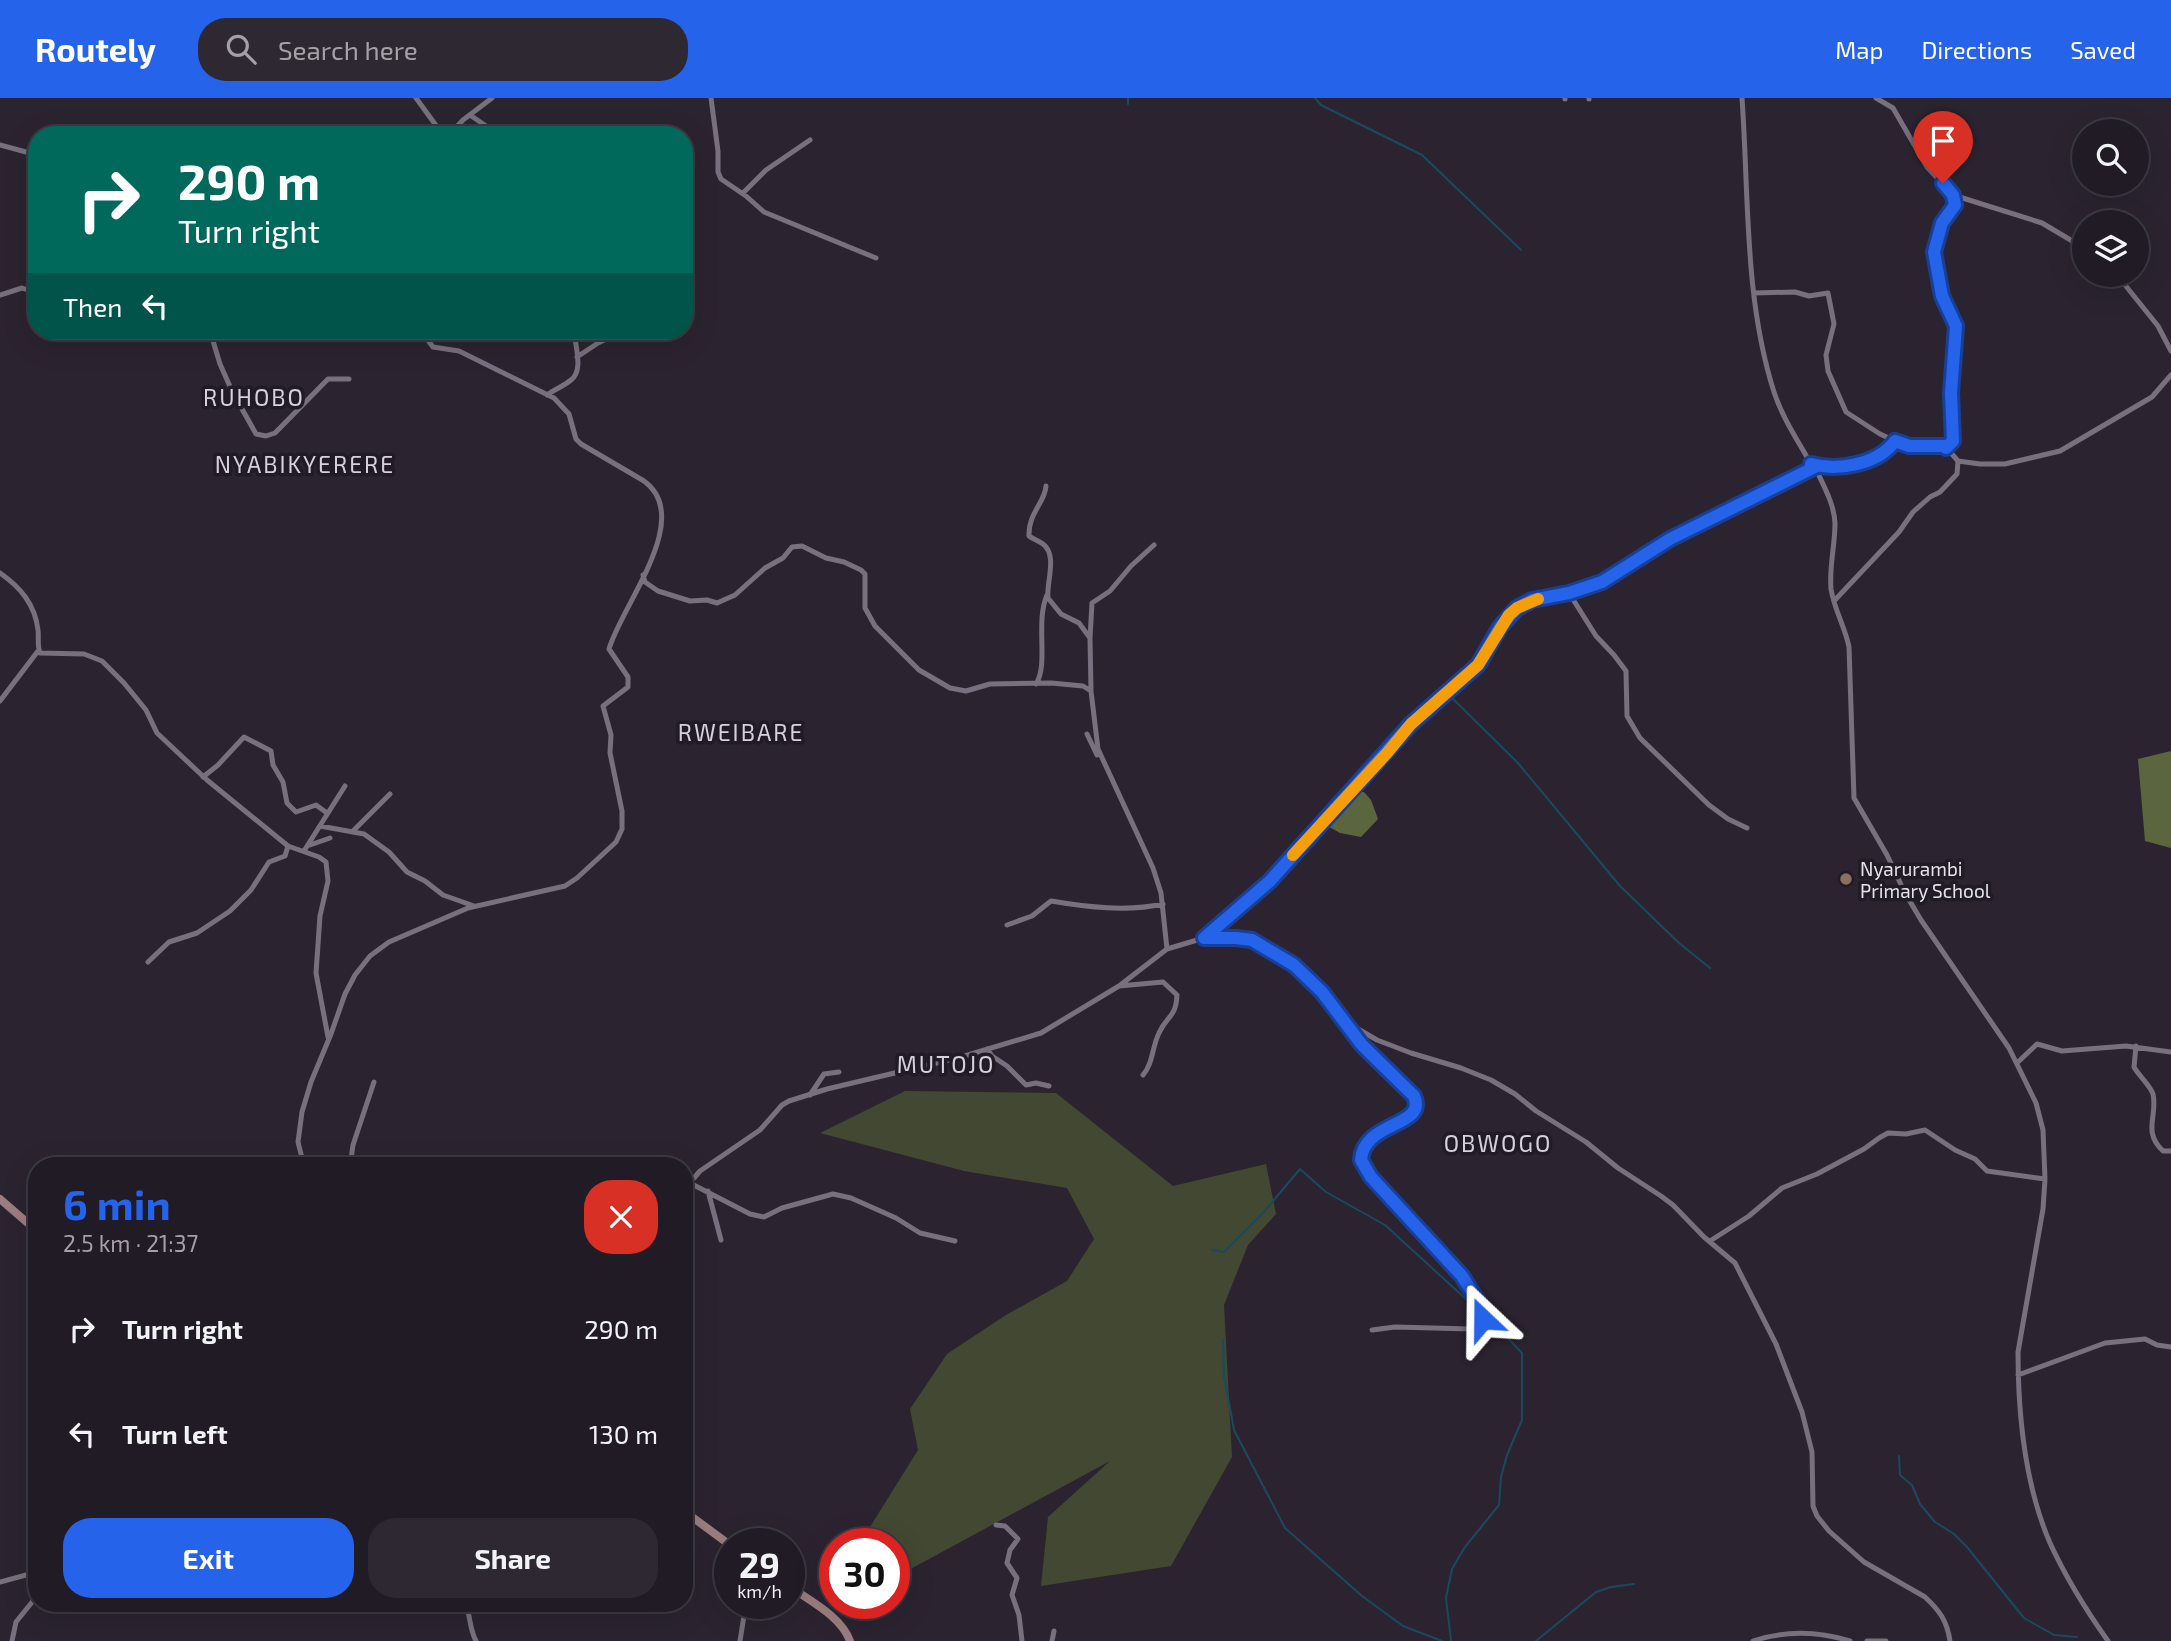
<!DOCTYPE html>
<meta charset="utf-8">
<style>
body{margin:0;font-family:"Exo 2",sans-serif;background:#2d2831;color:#f1f3f6;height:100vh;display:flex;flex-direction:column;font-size:26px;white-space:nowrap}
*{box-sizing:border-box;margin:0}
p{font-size:23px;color:#a2a1a6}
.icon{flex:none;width:38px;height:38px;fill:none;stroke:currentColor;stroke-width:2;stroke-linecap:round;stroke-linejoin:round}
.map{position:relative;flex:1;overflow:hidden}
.side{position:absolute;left:28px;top:1059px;width:665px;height:455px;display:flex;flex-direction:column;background:#201b24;border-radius:28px;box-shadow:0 7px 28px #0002,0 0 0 2px #3d3941}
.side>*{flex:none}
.guide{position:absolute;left:28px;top:28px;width:665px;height:214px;border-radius:28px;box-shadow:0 7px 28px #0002,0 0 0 2px #3d3941;background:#00695c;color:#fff;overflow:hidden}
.tools{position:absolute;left:2072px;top:21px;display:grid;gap:14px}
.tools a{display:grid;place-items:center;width:77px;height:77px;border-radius:50%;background:#201b24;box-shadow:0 7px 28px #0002,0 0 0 2px #3d3941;font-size:35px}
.speed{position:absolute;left:714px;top:1430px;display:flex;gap:14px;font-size:35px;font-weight:700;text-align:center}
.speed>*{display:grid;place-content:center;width:91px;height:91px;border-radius:50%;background:#201b24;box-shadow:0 7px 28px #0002,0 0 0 2px #3d3941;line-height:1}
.speed small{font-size:18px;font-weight:400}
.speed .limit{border:10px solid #d22;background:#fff;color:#111}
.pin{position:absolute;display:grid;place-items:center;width:60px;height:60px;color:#fff;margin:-72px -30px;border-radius:50% 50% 50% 0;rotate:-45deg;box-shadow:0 0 7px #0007}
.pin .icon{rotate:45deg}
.me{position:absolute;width:77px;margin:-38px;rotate:337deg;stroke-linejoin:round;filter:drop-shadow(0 0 5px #0008)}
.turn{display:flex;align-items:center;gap:24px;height:147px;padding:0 35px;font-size:32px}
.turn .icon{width:91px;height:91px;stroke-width:2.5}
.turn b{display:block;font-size:49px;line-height:60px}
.then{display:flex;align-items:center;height:66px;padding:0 35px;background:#0003;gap:14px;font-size:26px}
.round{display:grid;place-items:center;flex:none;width:74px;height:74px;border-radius:28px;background:#2d2831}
.overview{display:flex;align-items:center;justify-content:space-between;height:119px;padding:0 35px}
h1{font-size:42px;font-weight:700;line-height:52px;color:#2563eb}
.action{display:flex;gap:14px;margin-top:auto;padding:14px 35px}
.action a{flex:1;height:80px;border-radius:28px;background:#2563eb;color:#fff;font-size:28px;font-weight:700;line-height:80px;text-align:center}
.action a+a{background:#2d2831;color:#f1f3f6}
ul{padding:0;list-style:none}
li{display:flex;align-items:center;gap:21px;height:105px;padding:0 35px}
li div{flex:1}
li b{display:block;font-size:26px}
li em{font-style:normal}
header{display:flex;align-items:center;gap:42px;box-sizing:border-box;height:98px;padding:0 35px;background:#2563eb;color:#fff}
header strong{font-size:33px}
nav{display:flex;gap:38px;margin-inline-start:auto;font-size:24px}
.search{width:490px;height:63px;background:#2d2831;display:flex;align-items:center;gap:18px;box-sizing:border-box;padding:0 24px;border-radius:28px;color:#a2a1a6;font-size:26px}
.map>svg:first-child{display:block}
.green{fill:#424831}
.forest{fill:#5c663e}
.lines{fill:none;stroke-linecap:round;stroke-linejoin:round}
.stream{stroke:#1b495d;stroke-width:2}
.street{stroke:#78707e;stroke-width:5}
.secondary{stroke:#9c7e80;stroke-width:8}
.route-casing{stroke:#184099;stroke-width:18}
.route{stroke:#2563eb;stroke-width:12}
.slow{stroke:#f59e0b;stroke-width:12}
.education-dot{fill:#8d6e63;stroke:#211b26;stroke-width:2.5}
.labels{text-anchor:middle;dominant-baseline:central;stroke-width:7;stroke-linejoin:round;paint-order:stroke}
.poi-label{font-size:19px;fill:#e6e1e9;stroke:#211b26;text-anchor:start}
.quarter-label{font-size:23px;letter-spacing:2px;fill:#d8cfde;stroke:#211b26}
</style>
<header>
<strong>Routely</strong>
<div class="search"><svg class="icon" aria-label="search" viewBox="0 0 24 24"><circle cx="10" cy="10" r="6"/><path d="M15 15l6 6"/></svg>Search here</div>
<nav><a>Map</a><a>Directions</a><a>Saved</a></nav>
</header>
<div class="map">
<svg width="2171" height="1543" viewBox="0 0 2171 1543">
<rect width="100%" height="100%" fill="#2b2430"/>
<!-- green -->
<path class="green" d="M 905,993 L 1056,995 L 1173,1088 L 1266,1066 L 1276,1116 L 1248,1147 L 1224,1207 L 1232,1359 L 1171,1468 L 1041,1488 L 1048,1419 L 1110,1363 L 894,1480 L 894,1446 L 860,1445 L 918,1352 L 910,1311 L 947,1256 L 1006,1217 L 1067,1183 L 1094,1141 L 1067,1090 L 964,1073 L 820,1035 Z"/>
<!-- forest -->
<path class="forest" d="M 2171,653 L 2171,750 L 2145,743 L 2138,661 Z
M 1356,694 L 1364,694 L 1371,702 L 1378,721 L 1361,739 L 1340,735 L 1324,726 Z"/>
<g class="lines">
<!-- stream -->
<path class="stream" d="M 1128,0 L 1128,6
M 1315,0 L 1321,7 L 1422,57 L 1521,152
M 1450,598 L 1518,665 L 1620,788 L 1679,845 L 1710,870
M 1212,1152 L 1224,1154 L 1263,1115 L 1300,1071 L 1326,1094 L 1385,1127 L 1480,1214
M 1223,1242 L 1224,1277 L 1234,1332 L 1285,1430 L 1362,1498 L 1403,1528 L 1442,1543
M 1899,1358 L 1900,1377 L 1912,1387 L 1920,1406 L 1935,1424 L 1954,1436 L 1967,1449 L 2024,1520 L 2054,1537 L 2077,1539
M 1451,1543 L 1446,1500 L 1452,1471 L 1465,1449 L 1499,1407 L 1501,1379 L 1507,1357 L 1522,1322 L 1522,1255 L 1485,1216
M 1536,1543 L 1596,1494 L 1611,1489 L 1634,1486"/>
<!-- street -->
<path class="street" d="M 416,0 L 443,37
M 711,0 L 718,53 L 718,74 L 721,81 L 746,98 L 764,114 L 876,160
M 1742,0 C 1749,98 1744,200 1774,294 C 1782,319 1798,343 1811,366 L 1815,369 C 1823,387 1834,405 1835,425 C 1835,448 1829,469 1831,491 C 1834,511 1845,529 1849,549 L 1854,700 L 1887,757 L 1905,795 L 1921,822 L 2009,950 L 2036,1005 L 2043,1032 L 2045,1081 L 2043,1111 L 2018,1254 C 2018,1317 2025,1387 2050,1445 C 2066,1480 2086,1512 2108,1543
M 1876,0 L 1893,10 L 1927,69 L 1953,97 L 2042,125 L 2084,150
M 1565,1 L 1565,0
M 1589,1 L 1589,0
M 470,17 L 499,37
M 449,37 L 463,22 L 492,0
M 0,47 L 37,57
M 743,95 L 766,72 L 810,42
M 2117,177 L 2158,228 L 2171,253
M 1754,195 L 1795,194 L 1809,198 L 1828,195 L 1834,226 L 1826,257 L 1828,273 L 1846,314 L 1880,336 L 1904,347 L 1945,348 L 1958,363 L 1957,376 L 1940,394 L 1930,399 L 1913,414 L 1899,434 L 1834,503
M 0,197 L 22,190 L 37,195
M 210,233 L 220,266 L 232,293 L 256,336 L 266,338 L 275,335 L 328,281 L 349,281
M 577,259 L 598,245 L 623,233
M 547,297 C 555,291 564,288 571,282 C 583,273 576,252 575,239
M 1946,350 L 1953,343 L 1951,295 L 1956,228 L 1942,198 L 1934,154 L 1943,125 L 1955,107 L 1953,97
M 1958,363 L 1980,366 L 2005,366 L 2060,353 L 2152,299 L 2171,277
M 1812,366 C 1838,373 1878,367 1895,343
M 1046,388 C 1045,405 1028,415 1029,438 C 1033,441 1039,443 1043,446 C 1058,457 1046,485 1048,500 L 1061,516 L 1079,525 L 1090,540 L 1091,593
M 0,475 C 20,489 35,506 38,532 C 39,540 37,547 40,555 L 84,556 L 102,563 L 124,585 L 146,612 L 157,635 L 207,682 L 288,748 L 319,759 L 326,764 L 328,783 L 320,818 L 316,875 L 328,939
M 643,477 L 645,484 L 658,493 L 690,503 L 707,502 L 717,505 L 735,497 L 765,470 L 783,460 L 792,449 L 802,448 L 826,460 L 844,464 L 861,472 L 865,476 L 865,510 L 875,528 L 919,572 L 950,590 L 966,593 L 990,586 L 1051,585 L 1083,588 L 1091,593 L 1098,651 L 1153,770 L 1161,795 L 1167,851
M 1569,495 L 1596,538 L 1614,557 L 1626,573 L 1627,618 L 1640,640 L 1709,707 L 1728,721 L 1747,730
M 1090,540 L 1092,505 L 1110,493 L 1131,468 L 1154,447
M 1036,586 C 1049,566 1035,525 1047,497
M 0,603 L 38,553
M 1087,636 L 1097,657 L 1099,656
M 203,679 L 218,667 L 244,639 L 271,653 L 273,667 L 283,684 L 287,705 L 296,714 L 316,707 L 327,715
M 320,728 L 364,736 L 389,754 L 407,774 L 425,783 L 443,797 L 474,808
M 353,733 L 390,696
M 310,747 L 330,740
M 304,753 L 345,688
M 1007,827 L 1032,818 L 1051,803 C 1087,809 1127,814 1163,806
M 1204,840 L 1236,840 L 1252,842 L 1294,867 L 1322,894 L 1362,947 L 1410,992 L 1417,1004 L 1409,1020 C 1389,1032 1363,1034 1361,1062 L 1371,1079 L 1462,1178 L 1484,1216 L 1479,1226 L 1471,1231 L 1395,1229 L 1372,1232
M 148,864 L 169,844 L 197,835 L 230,813 L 251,792 L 269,764 L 285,758 L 288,748
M 1119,888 L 1163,884 L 1177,897 C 1176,920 1167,917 1159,935 C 1152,949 1153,966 1143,977
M 1346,924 L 1377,942 L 1411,955 L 1461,970 L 1491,982 L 1515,996 L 1536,1013 L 1586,1044 L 1618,1070 L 1661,1098 L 1673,1107 L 1704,1139 L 1735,1165 L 1776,1246 L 1802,1314 L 1812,1354 L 1813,1408 L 1817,1418 L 1829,1433 L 1864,1464 L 1925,1499 C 1940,1513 1947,1523 1950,1543
M 2136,948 L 2134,969 C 2139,978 2150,987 2153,996 C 2158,1018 2142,1033 2163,1053 L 2171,1053
M 987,951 L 992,958 L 1007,968 L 1026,987 L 1036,985 L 1049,988
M 2017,965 L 2037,946 L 2062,953 L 2126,948 L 2171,954
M 810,997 L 824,976 L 839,974
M 304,1068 L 298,1044 L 302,1014 L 311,984 L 331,936 L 345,896 L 355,877 L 370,858 L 389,844 L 468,810 L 565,788 L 577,780 L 616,744 L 622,731 L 622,713 L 610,655 L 611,637 L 603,608 L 628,589 L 628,579 L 609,551 C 621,508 695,420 644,383 L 581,346 L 576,341 L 569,316 L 554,300 L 459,253 L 433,249 L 421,233
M 350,1068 L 353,1047 L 374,984
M 684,1079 L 694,1080 L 700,1073 L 760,1032 L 782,1007 L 789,1003 L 827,991 L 958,960 L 1041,935 L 1119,888 L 1167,851 L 1204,840 L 1271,783 L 1322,723 L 1387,655 L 1411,626 L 1478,567 L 1500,529 L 1517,510 L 1532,502 L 1569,495 L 1602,484 L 1670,441 L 1815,369
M 684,1082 L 750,1116 L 764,1119 L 782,1110 L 833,1096 L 851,1100 L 896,1120 L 920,1135 L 955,1143
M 708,1093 L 721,1142
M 1710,1143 L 1749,1118 L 1782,1090 L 1817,1076 L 1864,1051 L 1879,1040 L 1888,1035 L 1906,1036 L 1925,1032 L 1955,1052 L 1975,1061 L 1987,1073 L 2045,1081
M 2018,1277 L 2105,1245 L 2145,1241 L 2157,1247 L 2171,1249
M 996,1427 L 1005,1428 L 1018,1441 L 1010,1452 L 1007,1465 L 1017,1480 L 1012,1497 L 1019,1517 L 1022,1543
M 0,1484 L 37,1474
M 465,1505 C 471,1518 469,1530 476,1543
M 12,1543 L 16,1524 L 37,1498
M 740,1543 L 746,1505
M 1052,1543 L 1054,1533
M 1753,1543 C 1786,1532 1817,1533 1850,1543
M 1867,1543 L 1886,1543"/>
<!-- secondary -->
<path class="secondary" d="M 0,1101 L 37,1133
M 684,1413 L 730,1447
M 789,1488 C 810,1503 841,1518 850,1543"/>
</g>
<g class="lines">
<defs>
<path id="route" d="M 1483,1221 L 1484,1213 L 1462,1178 L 1371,1079 L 1361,1062 C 1363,1023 1428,1029 1414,998 L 1362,947 L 1322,894 L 1294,867 L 1252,842 L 1236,840 L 1204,840 L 1270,783 L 1411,626 L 1478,567 L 1500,529 L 1517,510 L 1532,502 L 1569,495 L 1602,484 L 1670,441 L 1815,369 L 1811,366 C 1837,373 1878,367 1895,343 L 1909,348 L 1944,348 L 1946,350 L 1953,343 L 1951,295 L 1956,228 L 1942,198 L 1934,154 L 1942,125 L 1955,107 L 1953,97 L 1943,85"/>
</defs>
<!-- route casing -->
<use href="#route" class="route-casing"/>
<!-- route -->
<use href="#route" class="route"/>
<!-- slow -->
<path class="slow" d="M 1293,757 L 1387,655 L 1411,626 L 1478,567 L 1509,517 L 1517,510 L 1538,501"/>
</g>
<!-- markers -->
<circle class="education-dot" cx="1846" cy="781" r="7"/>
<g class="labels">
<!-- poi labels -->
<g class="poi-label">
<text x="1860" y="770">Nyarurambi<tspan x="1860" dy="22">Primary School</tspan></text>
</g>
<!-- quarter labels -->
<g class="quarter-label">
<text x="254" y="299">RUHOBO</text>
<text x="305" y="366">NYABIKYERERE</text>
<text x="741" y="634">RWEIBARE</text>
<text x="946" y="966">MUTOJO</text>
<text x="1498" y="1045">OBWOGO</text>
</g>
</g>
</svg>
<div class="tools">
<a><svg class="icon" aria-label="search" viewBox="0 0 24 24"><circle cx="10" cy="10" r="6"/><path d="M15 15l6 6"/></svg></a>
<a><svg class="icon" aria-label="layers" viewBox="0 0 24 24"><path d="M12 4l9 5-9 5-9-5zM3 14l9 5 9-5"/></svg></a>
</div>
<div class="speed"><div>29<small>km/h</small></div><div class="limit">30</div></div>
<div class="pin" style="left:1943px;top:85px;background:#d93025"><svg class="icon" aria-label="arrive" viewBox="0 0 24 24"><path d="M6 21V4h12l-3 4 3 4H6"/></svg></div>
<svg class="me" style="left:1483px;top:1221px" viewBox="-20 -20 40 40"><path d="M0-17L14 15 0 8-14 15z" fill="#2563eb" stroke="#fff" stroke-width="4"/></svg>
<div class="guide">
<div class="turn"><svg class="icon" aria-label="right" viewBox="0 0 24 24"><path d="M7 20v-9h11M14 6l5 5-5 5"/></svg><div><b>290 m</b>Turn right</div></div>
<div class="then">Then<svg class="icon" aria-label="left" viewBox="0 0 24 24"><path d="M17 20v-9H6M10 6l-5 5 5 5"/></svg></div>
</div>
<section class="side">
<div class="overview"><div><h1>6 min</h1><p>2.5 km · 21:37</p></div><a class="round" style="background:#d93025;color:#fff"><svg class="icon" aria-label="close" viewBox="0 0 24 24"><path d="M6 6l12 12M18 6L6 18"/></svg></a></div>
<ul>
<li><svg class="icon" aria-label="right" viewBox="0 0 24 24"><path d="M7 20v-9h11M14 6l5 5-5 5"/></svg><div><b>Turn right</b></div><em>290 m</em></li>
<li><svg class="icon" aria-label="left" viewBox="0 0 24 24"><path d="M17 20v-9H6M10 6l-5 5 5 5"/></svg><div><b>Turn left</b></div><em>130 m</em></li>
</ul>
<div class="action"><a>Exit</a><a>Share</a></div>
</section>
</div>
